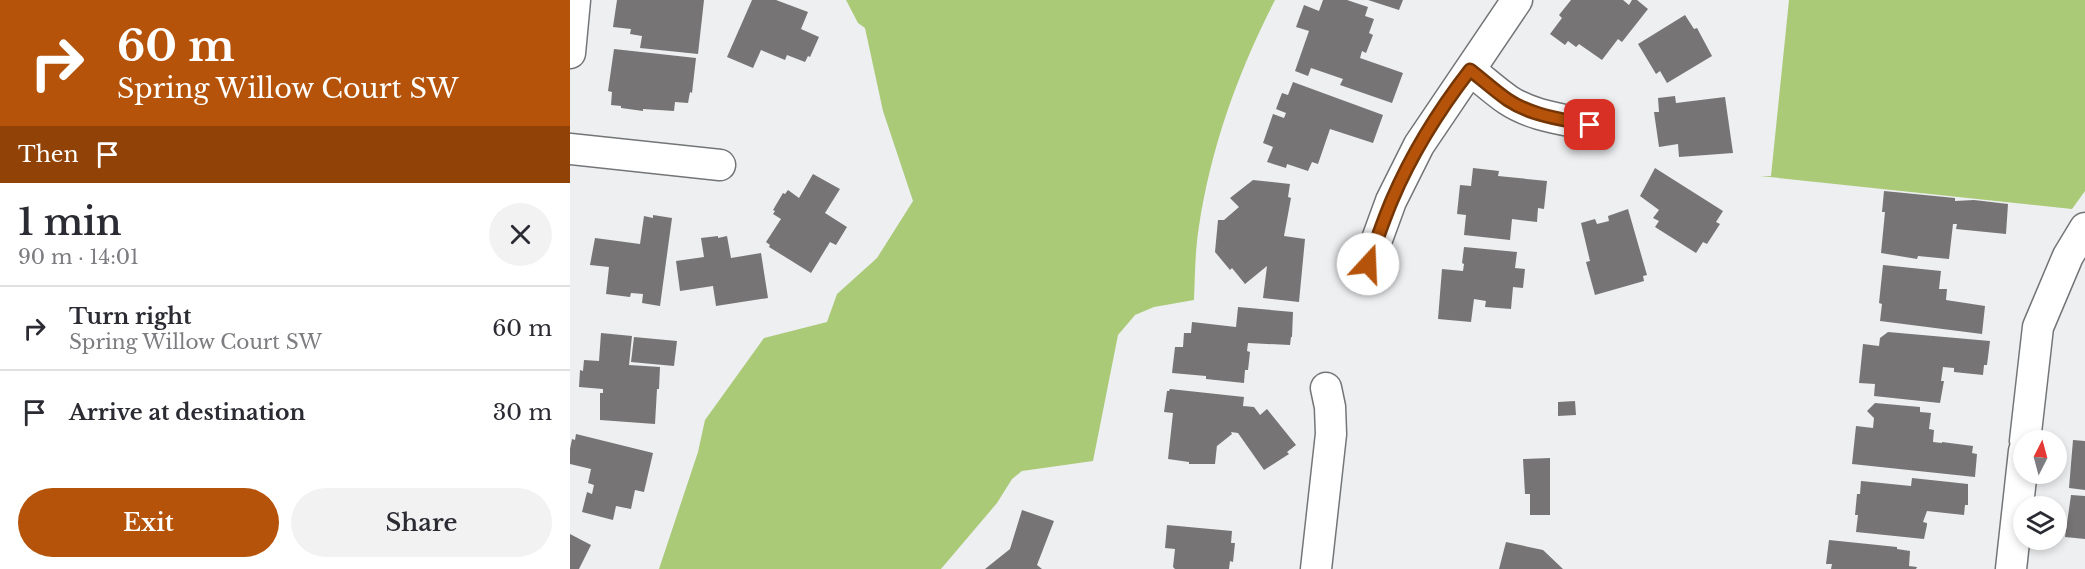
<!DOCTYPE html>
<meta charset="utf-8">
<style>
body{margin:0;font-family:"Libre Baskerville",serif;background:#f2f2f3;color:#2b2b33;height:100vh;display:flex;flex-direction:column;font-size:22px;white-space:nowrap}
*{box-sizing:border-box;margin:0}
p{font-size:20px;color:#7c7c81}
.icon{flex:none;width:33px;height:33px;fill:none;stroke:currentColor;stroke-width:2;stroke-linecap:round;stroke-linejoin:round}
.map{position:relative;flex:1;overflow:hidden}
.drawer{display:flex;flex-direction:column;background:#fff;width:570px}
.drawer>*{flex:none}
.guide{background:#b45309;color:#fff;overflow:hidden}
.needle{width:39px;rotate:6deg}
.fabs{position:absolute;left:1443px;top:430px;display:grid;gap:12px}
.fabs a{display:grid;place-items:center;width:54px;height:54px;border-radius:50%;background:#fff;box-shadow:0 3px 9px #0003;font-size:30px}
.pin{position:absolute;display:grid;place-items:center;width:51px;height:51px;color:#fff;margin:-26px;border-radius:12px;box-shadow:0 3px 9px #0006}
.me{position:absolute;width:66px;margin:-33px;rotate:20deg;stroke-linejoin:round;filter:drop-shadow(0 0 4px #0008)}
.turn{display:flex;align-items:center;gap:21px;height:126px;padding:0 18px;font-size:27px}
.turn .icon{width:78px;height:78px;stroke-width:2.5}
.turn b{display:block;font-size:42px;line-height:51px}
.then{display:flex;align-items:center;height:57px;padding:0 18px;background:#0003;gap:12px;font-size:22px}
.round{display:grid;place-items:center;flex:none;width:63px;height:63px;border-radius:32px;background:#f2f2f3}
.head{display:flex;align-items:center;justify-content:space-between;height:102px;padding:0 18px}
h1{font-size:36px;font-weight:600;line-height:45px}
.cta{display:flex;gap:12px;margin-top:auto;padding:12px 18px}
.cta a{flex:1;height:69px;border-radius:36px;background:#b45309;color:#fff;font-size:24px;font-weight:600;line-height:69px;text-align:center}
.cta a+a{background:#f2f2f3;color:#2b2b33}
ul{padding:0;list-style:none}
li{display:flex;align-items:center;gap:18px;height:84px;padding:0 18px;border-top:2px solid #e1e1e2}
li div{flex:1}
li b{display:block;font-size:22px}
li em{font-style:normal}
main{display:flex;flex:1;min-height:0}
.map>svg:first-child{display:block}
.green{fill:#abca78}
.building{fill:#777475}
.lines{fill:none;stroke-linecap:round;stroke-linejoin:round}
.street-casing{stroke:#737577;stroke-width:33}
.street{stroke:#fff;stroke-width:30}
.route-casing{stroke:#753606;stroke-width:15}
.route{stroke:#b45309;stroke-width:10}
</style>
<main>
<section class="drawer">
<div class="guide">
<div class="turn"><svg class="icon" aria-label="right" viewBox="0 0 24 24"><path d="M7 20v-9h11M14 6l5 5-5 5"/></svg><div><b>60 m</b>Spring Willow Court SW</div></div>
<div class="then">Then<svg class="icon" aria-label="arrive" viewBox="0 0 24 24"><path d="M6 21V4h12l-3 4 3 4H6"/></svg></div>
</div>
<div class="head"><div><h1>1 min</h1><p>90 m · 14:01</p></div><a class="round"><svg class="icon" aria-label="close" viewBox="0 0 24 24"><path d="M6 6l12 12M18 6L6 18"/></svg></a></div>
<ul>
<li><svg class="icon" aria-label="right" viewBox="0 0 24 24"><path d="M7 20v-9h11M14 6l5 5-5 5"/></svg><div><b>Turn right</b><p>Spring Willow Court SW</p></div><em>60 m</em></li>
<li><svg class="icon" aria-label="arrive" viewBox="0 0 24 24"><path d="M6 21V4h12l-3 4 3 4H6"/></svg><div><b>Arrive at destination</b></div><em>30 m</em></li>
</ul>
<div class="cta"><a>Exit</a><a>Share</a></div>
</section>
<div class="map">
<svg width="1515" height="569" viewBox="0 0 1515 569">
<rect width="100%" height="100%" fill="#edeff1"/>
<!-- green -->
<path class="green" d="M 276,0 L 705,0 C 668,72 641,147 629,226 C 625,251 625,276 624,300 L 584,307 L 565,315 L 548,335 L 523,461 L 452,471 L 442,479 L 427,503 L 371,569 L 89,569 L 128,452 L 135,420 L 194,338 L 257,322 L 267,294 L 307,258 L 343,201 L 313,111 L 295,28 L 288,23 Z
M 1219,0 L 1515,0 L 1515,191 L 1502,209 L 1190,176 L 1201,176 Z"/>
<!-- building -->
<path class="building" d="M 47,0 L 134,0 L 128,54 L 70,48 L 72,36 L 60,34 L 61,29 L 43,27 Z
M 182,0 L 206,0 L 238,12 L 231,29 L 249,37 L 240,57 L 238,56 L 235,62 L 217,55 L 215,60 L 191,50 L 183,68 L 157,57 Z
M 753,0 L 777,0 L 798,7 L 795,16 L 804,19 L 799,33 L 803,35 L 796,53 L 792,51 L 790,58 L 833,73 L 822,103 L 770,85 L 773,79 L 741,68 L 738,76 L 725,71 L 739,31 L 726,27 L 734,5 L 749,11 Z
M 798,0 L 833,0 L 829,10 Z
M 1001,0 L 1053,0 L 1059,5 L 1062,0 L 1067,0 L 1078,9 L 1052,42 L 1048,39 L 1032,60 L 1009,44 L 1006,47 L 998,41 L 995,45 L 980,34 L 992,18 L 989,15 Z
M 1115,15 L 1124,29 L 1127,28 L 1142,56 L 1097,83 L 1090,71 L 1086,74 L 1068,44 Z
M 44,49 L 126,58 L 122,93 L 120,92 L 118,103 L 105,102 L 104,111 L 73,109 L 73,111 L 51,108 L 51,106 L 41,105 L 42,92 L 38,91 Z
M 723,82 L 813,115 L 803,143 L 760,129 L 748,164 L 742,162 L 738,171 L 717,164 L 716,168 L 697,162 L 703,147 L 693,143 L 703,114 L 714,118 L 716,113 L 706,109 L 712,93 L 718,95 Z
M 1105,96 L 1106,103 L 1155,97 L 1163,153 L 1109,157 L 1108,144 L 1089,147 L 1084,112 L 1089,112 L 1088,98 Z
M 903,168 L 929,171 L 928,176 L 977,181 L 974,209 L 968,208 L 967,222 L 942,219 L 940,240 L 894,235 L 896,215 L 887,214 L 890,185 L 901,186 Z
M 1085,168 L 1153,211 L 1146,222 L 1150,224 L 1137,244 L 1133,242 L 1126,253 L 1085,227 L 1089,221 L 1083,218 L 1089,210 L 1070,196 Z
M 243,174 L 270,189 L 255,213 L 277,227 L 266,245 L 260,242 L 241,273 L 199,247 L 200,245 L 196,242 L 211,219 L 203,214 L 205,211 L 203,210 L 213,193 L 215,194 L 218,190 L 229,198 Z
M 683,180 L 720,184 L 718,197 L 721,198 L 714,236 L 735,239 L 729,302 L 693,298 L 697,266 L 675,284 L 662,268 L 660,270 L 645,252 L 648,220 L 654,220 L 669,207 L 660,198 Z
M 1314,191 L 1385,198 L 1385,201 L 1404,200 L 1438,204 L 1436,234 L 1386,229 L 1387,224 L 1383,224 L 1379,259 L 1348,256 L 1347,259 L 1311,253 L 1315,212 L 1312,212 Z
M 1058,209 L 1077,275 L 1073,276 L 1074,281 L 1025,295 L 1016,262 L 1020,261 L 1011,223 L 1025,219 L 1027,224 L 1039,221 L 1038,216 Z
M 83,215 L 102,218 L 90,306 L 72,303 L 73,294 L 61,293 L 60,297 L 36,294 L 39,267 L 20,265 L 25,238 L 70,244 L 74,216 L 83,218 Z
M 148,236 L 148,238 L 157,236 L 161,258 L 191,253 L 198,298 L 146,306 L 143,286 L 110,291 L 106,261 L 134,257 L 131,238 Z
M 894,247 L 947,252 L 945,268 L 955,269 L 953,288 L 943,287 L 941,309 L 915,307 L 916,301 L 904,299 L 901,322 L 868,319 L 872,269 L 893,271 L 894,264 L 892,263 Z
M 1313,265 L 1371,271 L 1369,289 L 1377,289 L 1376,300 L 1415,306 L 1412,334 L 1310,321 L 1312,304 L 1309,303 Z
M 668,307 L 723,312 L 722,337 L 721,337 L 720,345 L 678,343 L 677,351 L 680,352 L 678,370 L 675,370 L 674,383 L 636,379 L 636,376 L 602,373 L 605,347 L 613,347 L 614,333 L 621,333 L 622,322 L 666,327 Z
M 1318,332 L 1420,341 L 1417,365 L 1414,365 L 1413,375 L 1384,372 L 1384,368 L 1373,367 L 1371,381 L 1374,381 L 1370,403 L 1304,396 L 1305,384 L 1289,383 L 1293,344 L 1309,346 L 1310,338 Z
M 31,333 L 62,336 L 59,365 L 90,367 L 89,389 L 87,389 L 85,424 L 30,420 L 30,393 L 33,393 L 33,389 L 9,387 L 10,370 L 13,371 L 14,360 L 29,361 Z
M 64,337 L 107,341 L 104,366 L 61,362 Z
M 600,389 L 674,397 L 673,406 L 684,407 L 690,415 L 697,409 L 726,445 L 717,452 L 719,454 L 694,470 L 668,433 L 661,432 L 662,434 L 647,446 L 647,445 L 645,464 L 619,464 L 619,462 L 598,459 L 603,413 L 594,412 L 597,391 L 599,391 Z
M 1005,401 L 1006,415 L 988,416 L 988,402 Z
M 1305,403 L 1350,407 L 1350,412 L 1361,413 L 1359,429 L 1364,430 L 1363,442 L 1372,443 L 1372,442 L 1403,446 L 1402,453 L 1407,454 L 1405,477 L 1282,464 L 1286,426 L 1303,428 L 1304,418 L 1297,411 Z
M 6,434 L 83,453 L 74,492 L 65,490 L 61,509 L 46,506 L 43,520 L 12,512 L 17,492 L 22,494 L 24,485 L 18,483 L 21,469 L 0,464 L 0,449 L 2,439 L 5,440 Z
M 1503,440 L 1515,441 L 1515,490 L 1499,488 Z
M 980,458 L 980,515 L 960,515 L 960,494 L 955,494 L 953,459 Z
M 1342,478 L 1398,484 L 1398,505 L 1395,505 L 1394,515 L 1357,511 L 1353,522 L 1357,523 L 1357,525 L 1354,539 L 1286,532 L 1288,515 L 1285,515 L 1287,494 L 1290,494 L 1291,481 L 1341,486 Z
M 1501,495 L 1515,496 L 1515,539 L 1495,537 Z
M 452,510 L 484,521 L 467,565 L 472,569 L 415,569 L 440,549 Z
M 597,525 L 662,531 L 661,543 L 665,543 L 663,562 L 660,561 L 659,569 L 605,569 L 603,567 L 605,549 L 595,548 Z
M 0,534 L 21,545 L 9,569 L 0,569 Z
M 1259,540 L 1327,547 L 1327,549 L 1340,551 L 1339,566 L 1347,567 L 1346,569 L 1261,569 L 1262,564 L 1256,564 Z
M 936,542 L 973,550 L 993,569 L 929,569 Z"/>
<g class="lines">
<defs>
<path id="street" d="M 0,53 L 5,0
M 900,70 C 913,80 925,91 938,100 C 962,116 992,119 1020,125
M 0,149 L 150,165
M 798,264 L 821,201 L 849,145 L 947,0
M 1455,441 L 1468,327 L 1498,256 L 1515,228
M 746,569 L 761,434 L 760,407 L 756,388
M 1441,569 L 1454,451"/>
</defs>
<!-- street casing -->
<use href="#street" class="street-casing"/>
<!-- street -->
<use href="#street" class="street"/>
</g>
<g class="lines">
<defs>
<path id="route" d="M 798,264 C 806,243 813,221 822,200 C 842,153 869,110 900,70 C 913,80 925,91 938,100 C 962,116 992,119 1020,125"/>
</defs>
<!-- route casing -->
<use href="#route" class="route-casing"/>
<!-- route -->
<use href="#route" class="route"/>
</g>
</svg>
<div class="fabs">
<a><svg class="needle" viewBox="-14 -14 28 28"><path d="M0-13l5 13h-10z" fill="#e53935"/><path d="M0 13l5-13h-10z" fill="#7c7c81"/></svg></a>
<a><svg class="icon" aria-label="layers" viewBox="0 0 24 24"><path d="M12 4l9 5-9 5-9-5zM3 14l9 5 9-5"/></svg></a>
</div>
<div class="pin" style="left:1020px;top:125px;background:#d93025"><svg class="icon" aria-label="arrive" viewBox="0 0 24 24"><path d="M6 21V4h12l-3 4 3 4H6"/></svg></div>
<svg class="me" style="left:798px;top:264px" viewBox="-20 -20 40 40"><circle r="19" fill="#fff"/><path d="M0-13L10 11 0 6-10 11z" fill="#b45309"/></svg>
</div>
</main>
